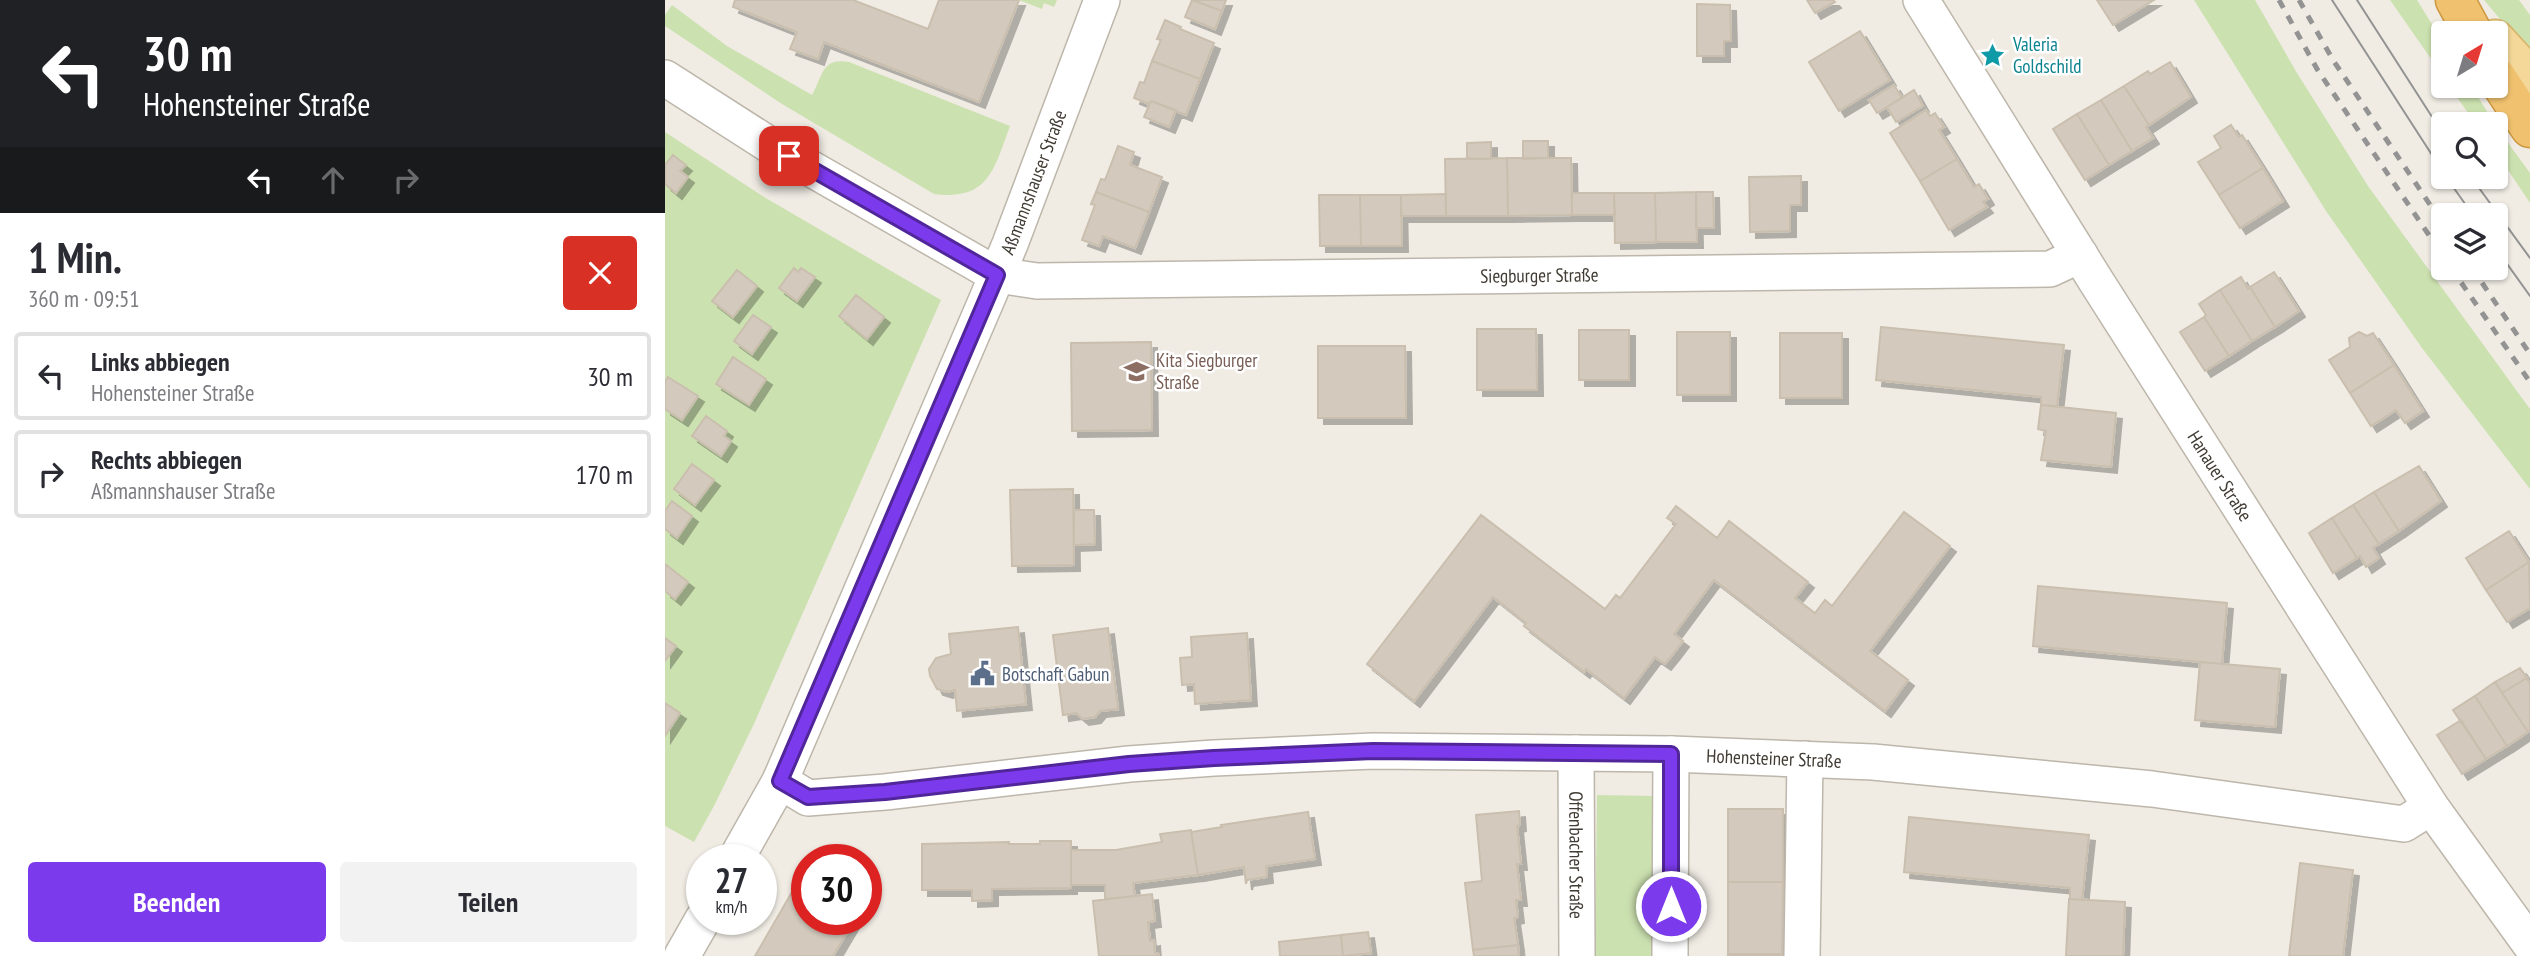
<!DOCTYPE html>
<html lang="de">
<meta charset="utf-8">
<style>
body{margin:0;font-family:"PT Sans Narrow",sans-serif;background:#f2f2f3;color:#2b2b33;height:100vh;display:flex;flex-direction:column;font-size:26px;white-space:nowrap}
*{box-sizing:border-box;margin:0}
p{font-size:23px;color:#7c7c81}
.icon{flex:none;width:38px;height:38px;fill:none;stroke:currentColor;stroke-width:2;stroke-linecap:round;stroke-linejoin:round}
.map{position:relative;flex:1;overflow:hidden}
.panel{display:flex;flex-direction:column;background:#fff;width:665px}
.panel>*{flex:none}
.top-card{background:#202124;color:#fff;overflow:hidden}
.needle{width:46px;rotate:38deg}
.fabs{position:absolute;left:1766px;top:21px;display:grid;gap:14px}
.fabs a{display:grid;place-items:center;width:77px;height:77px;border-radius:7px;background:#fff;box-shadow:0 2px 5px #0004;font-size:35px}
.speed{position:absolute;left:21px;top:844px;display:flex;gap:14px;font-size:35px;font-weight:700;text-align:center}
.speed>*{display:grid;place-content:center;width:91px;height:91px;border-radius:50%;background:#fff;box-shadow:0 2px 5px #0004;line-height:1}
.speed small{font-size:18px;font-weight:400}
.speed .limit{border:10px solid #d22;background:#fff;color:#111}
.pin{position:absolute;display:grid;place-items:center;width:60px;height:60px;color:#fff;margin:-30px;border-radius:14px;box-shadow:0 4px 10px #0006}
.me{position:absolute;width:77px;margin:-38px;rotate:0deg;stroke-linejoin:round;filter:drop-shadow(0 0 5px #0008)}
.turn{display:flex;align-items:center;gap:24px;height:147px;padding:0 28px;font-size:32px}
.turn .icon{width:91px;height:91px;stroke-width:2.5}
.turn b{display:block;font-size:49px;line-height:60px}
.lanes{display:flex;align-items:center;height:66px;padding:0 28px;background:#0003;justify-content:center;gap:35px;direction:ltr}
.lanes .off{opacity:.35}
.round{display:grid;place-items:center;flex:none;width:74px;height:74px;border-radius:7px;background:#f2f2f3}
.headline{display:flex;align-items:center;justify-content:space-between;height:119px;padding:0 28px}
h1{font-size:42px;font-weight:700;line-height:52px}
.action{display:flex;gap:14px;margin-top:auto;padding:14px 28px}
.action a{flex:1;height:80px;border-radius:7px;background:#7c3aed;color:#fff;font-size:28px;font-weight:700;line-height:80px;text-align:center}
.action a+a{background:#f2f2f3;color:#2b2b33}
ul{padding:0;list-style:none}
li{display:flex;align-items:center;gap:21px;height:88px;margin:0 14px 10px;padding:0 14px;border:4px solid #e1e1e2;border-radius:7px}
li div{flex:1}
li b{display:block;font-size:26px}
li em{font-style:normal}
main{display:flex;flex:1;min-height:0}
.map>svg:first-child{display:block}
.green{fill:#cce1b0}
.building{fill:#d3cabd;stroke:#cabfae;stroke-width:2;filter:url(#shadow)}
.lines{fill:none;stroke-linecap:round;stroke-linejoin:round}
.minor-casing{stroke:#bdb6aa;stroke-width:38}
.major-casing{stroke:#d7b46b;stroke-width:41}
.highway-casing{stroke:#cd9740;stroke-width:41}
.minor{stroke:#fff;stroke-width:35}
.major{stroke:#f4d899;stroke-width:38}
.highway{stroke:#f0c26f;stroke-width:38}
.tram{stroke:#939393;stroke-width:2}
.rail{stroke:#939393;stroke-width:5;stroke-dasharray:9 9;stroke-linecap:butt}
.route-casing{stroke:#51269a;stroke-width:18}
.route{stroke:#7c3aed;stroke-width:12}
.labels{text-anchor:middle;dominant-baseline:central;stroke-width:5;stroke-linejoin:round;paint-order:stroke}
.culture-label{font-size:19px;fill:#0d838f;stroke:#fff;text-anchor:start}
.street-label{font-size:19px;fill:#413c34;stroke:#fff}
.education-label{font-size:19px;fill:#785e54;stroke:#fff;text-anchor:start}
.service-label{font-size:19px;fill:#4e5e75;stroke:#fff;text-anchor:start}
</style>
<main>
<section class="panel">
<div class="top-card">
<div class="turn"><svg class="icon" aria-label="left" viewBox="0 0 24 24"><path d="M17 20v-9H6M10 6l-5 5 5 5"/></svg><div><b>30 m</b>Hohensteiner Straße</div></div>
<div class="lanes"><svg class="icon" aria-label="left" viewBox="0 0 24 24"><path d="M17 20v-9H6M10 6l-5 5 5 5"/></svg><svg class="icon off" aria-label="ahead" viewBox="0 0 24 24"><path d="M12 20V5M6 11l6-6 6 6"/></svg><svg class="icon off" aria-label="right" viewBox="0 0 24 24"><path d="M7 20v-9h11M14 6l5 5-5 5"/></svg></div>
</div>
<div class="headline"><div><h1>1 Min.</h1><p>360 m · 09:51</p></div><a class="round" style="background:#d93025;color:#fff"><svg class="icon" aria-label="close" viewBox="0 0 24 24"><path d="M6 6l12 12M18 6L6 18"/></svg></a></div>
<ul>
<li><svg class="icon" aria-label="left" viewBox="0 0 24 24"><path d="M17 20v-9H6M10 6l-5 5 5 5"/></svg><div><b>Links abbiegen</b><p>Hohensteiner Straße</p></div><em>30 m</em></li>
<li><svg class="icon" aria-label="right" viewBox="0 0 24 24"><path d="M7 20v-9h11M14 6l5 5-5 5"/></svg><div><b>Rechts abbiegen</b><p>Aßmannshauser Straße</p></div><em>170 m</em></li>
</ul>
<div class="action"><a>Beenden</a><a>Teilen</a></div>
</section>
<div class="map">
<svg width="1865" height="956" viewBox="0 0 1865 956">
<defs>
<filter id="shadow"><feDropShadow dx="6" dy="6" stdDeviation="0" flood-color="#0004"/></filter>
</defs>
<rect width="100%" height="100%" fill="#f0ece4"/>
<!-- green -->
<path class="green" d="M 354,0 L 392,0 L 389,7 L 379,3 L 377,9 Z
M 1529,0 L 1590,0 L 1632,73 L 1703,186 L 1865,409 L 1865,489 L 1757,348 L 1661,211 Z
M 1725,0 L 1752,0 L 1778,42 L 1778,76 Z
M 1819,0 L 1854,0 L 1865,15 L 1865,55 Z
M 7,5 L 62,46 L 147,95 C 158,75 157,57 184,62 L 345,126 C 329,169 324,201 269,194 L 117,104 L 0,26 L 0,15 Z
M 1784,86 L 1806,86 L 1830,124 L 1811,124 Z
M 1830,125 L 1865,173 L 1865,203 L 1831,152 Z
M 0,132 L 99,197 L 276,300 L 88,726 L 49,806 L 29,842 L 0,826 Z
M 932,795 L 991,796 L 989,956 L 930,956 Z"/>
<!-- building -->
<path class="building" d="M 70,0 L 188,0 L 263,29 L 274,0 L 354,0 L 314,102 L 159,42 L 153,59 L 125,49 L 132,32 L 68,7 Z
M 527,0 L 561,0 L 557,11 Z
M 527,0 L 557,11 L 550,29 L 520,17 Z
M 1142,0 L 1168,0 L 1170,2 L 1150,13 Z
M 1432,0 L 1489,0 L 1448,25 Z
M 1032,4 L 1065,5 L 1066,41 L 1059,41 L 1059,56 L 1032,56 Z
M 500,20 L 516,27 L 515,29 L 549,43 L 535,79 L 487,61 L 496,40 L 492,39 Z
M 1195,31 L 1225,80 L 1174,111 L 1144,62 Z
M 487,61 L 535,79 L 521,115 L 486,101 L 484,104 L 469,98 L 475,82 L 479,83 Z
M 1505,62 L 1526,97 L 1484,125 L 1459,86 L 1483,71 L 1485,74 Z
M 1229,85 L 1237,98 L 1212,113 L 1204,100 Z
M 1459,86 L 1484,125 L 1481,127 L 1488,138 L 1467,151 L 1436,100 Z
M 1249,90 L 1258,106 L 1231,122 L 1222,107 Z
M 1436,100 L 1467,151 L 1444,165 L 1412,114 Z
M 486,101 L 511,110 L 504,127 L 479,117 Z
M 1261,110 L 1265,116 L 1270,113 L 1279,127 L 1274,130 L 1292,159 L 1255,181 L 1225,133 Z
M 1412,114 L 1444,165 L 1420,180 L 1388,129 Z
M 1566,125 L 1574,137 L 1577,135 L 1598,168 L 1554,195 L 1533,162 L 1556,148 L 1549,136 Z
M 858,141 L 883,141 L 883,158 L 858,159 Z
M 826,142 L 826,159 L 802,159 L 802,143 Z
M 453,146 L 469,152 L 465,165 L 497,177 L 484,212 L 431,192 L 436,179 L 440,180 Z
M 8,155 L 21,165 L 15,171 L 23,177 L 11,193 L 0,184 L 0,165 Z
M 842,158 L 843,216 L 781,216 L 780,159 Z
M 842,158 L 906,158 L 907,215 L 843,216 Z
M 1292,159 L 1309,187 L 1314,184 L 1323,199 L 1318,202 L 1322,207 L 1284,230 L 1255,181 Z
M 1598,168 L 1618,201 L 1575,228 L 1554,195 Z
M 1136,176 L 1136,205 L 1125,205 L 1125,231 L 1085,232 L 1084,177 Z
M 431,192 L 484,212 L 470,248 L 438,236 L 434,246 L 417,240 L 430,205 L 426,204 Z
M 1031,192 L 1032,242 L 991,242 L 990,193 Z
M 1031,192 L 1048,192 L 1049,228 L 1031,228 Z
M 907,193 L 949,193 L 950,215 L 907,215 Z
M 949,193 L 990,193 L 991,242 L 950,243 Z
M 781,194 L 781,216 L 736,216 L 736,195 Z
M 654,195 L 695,195 L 696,246 L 655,246 Z
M 695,195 L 736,195 L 737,246 L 696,246 Z
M 129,268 L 133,272 L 136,268 L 150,277 L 132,301 L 114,288 Z
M 72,270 L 92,286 L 68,317 L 47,301 Z
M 1609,272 L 1634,311 L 1610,327 L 1585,287 Z
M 1576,277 L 1583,289 L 1585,287 L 1610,327 L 1587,341 L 1555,290 Z
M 1555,290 L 1587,341 L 1564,356 L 1539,317 L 1541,315 L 1534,304 Z
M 191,295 L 219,317 L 202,339 L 174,316 Z
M 88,315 L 106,327 L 87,354 L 69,341 Z
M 1539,317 L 1564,356 L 1540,371 L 1515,332 Z
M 1216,327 L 1399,345 L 1392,406 L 1376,405 L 1376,397 L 1211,380 Z
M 812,329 L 871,329 L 872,390 L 812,390 Z
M 914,330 L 964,330 L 964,380 L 914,380 Z
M 1012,332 L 1065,332 L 1065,395 L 1012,395 Z
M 1694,332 L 1702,336 L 1708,333 L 1729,365 L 1685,393 L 1664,360 L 1685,347 L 1684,338 Z
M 1115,333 L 1177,333 L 1177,398 L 1115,398 Z
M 486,342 L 487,430 L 407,431 L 406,343 Z
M 653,346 L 740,346 L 741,418 L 653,418 Z
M 68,357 L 101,379 L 84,405 L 51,384 Z
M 1729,365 L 1758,411 L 1740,423 L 1731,410 L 1706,426 L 1685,393 Z
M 3,377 L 33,396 L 17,420 L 0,409 L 0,382 Z
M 1376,405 L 1451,413 L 1446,467 L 1376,460 L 1381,431 L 1373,429 Z
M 41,416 L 62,431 L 59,436 L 66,441 L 56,456 L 27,436 Z
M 27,464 L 49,480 L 30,505 L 9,489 Z
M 1754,466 L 1776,501 L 1734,531 L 1709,492 Z
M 408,489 L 409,565 L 347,566 L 345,490 Z
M 1709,492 L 1734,531 L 1714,544 L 1688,505 Z
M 7,501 L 27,516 L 12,538 L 0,529 L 0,511 Z
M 1688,505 L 1714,544 L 1708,548 L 1714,558 L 1701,567 L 1695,556 L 1692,558 L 1667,518 Z
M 1011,506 L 1052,538 L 1064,521 L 1143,582 L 1130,598 L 1150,613 L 1160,600 L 1167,606 L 1239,512 L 1285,546 L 1205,651 L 1243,680 L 1220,711 L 1049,580 L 1009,634 L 1018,641 L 1009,653 L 1000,664 L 990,657 L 959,698 L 921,669 L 919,672 L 859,626 L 861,623 L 828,597 L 749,701 L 702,664 L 816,515 L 940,609 L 951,595 L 955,598 L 1011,524 L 1002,518 Z
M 409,510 L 429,510 L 430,544 L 409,545 Z
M 1667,518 L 1692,558 L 1668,573 L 1644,533 Z
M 1844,531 L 1864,562 L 1821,590 L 1801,558 Z
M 1864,562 L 1865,608 L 1842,622 L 1821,590 Z
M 0,564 L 23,582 L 10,599 L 0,591 Z
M 1373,586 L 1562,603 L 1557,664 L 1368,646 Z
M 353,627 L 361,704 L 292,711 L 290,690 L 282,692 L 272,689 L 265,676 L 264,669 L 271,658 L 286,654 L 284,634 Z
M 443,628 L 453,709 L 435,711 L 430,717 L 418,719 L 411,713 L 398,715 L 388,635 Z
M 582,633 L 586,700 L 530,704 L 529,684 L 517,685 L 515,658 L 527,657 L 526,637 Z
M 0,638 L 11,646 L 0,661 Z
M 1535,662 L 1615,669 L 1610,727 L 1530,720 Z
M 1855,668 L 1862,678 L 1837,693 L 1830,682 Z
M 1862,678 L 1865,684 L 1865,731 L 1863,732 L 1837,693 Z
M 1830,682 L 1863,732 L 1842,746 L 1810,696 Z
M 1810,696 L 1842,746 L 1821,759 L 1788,710 Z
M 0,703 L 15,713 L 0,736 Z
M 1796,720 L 1821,759 L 1797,774 L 1772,735 Z
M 1063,809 L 1118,809 L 1118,882 L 1063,882 Z
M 854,811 L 855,825 L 852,826 L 856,864 L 852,864 L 856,900 L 851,900 L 853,917 L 849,918 L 853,945 L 808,950 L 800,883 L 817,881 L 811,815 Z
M 643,812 L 650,859 L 601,866 L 602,877 L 582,880 L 581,884 L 579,867 L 533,875 L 526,832 L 557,827 L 556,825 Z
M 1244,817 L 1424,835 L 1417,900 L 1405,899 L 1405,888 L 1239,872 Z
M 526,830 L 533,875 L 468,883 L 470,896 L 440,899 L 440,885 L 406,885 L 406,850 L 451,850 L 497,842 L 495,834 Z
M 375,841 L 406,841 L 406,888 L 327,889 L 327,900 L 307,901 L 307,890 L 257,890 L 257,844 L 344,842 L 344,844 L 375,844 Z
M 1635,863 L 1688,870 L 1678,956 L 1624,956 Z
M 142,866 L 142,919 L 190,919 L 168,956 L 90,956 Z
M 1063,882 L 1118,882 L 1117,954 L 1063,954 Z
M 487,894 L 490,921 L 483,922 L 485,941 L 489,940 L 490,953 L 493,953 L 494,956 L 434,956 L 428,901 Z
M 1404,899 L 1460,902 L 1458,956 L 1401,956 Z
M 703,932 L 706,953 L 678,956 L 676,935 Z
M 676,935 L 678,956 L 615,956 L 614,942 Z
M 853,945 L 854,956 L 809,956 L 808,950 Z
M 1063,954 L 1117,954 L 1117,956 L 1063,956 Z"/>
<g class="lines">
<defs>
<g id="minor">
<path id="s1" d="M 1256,0 L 1431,281 L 1766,807 L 1865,944"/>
<path id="s2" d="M 0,78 L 103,144 L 332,275 L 372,281 L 1385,269 L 1415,255"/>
<path id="s3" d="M 911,753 L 912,956"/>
<path id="s4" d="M 115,781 L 143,798 L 220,792 L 464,764 L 549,758 L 708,751 L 1006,754 L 1208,762 L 1487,789 L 1739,824 L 1766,807"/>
<path id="s5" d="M 71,859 L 115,781 L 322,299 L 345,244 L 437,0"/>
<path d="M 17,956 L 38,919"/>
<path d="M 1005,956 L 1006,754"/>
<path d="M 1137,956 L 1140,759"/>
</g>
<path id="major" d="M 1830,39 L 1865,77"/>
<path id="highway" d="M 1790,0 L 1808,33
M 1830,75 L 1865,128"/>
</defs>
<!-- minor casing -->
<use href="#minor" class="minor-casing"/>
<!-- major casing -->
<use href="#major" class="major-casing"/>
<!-- highway casing -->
<use href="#highway" class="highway-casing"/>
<!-- minor -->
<use href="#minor" class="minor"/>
<!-- major -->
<use href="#major" class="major"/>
<!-- highway -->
<use href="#highway" class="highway"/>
<!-- tram -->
<path class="tram" d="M 1667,0 L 1778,172
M 1692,0 L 1778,134
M 1781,177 L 1808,215
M 1806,177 L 1865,258
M 1830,247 L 1865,296"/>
<!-- rail -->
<path class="rail" d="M 1614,0 L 1652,69 L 1778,256
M 1634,0 L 1668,60 L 1778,224
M 1786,268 L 1865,382
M 1807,268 L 1865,354"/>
</g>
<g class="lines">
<defs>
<path id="route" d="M 124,156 L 332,275 L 115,781 L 143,797 L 220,792 L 464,764 L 549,758 L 708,751 L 1006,754 L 1006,906"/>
</defs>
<!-- route casing -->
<use href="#route" class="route-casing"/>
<!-- route -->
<use href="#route" class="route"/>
</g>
<!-- icons -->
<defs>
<symbol id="sight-bare" viewBox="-9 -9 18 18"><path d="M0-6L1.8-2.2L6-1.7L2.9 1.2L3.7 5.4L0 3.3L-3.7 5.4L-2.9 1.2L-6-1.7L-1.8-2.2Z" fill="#0f9aa8" stroke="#fff" stroke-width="2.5" paint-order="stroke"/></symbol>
<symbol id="school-bare" viewBox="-9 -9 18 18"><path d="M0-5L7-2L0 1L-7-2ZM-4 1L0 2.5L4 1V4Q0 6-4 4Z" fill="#8d6e63" stroke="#fff" stroke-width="2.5" paint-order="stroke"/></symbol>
<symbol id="civic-bare" viewBox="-9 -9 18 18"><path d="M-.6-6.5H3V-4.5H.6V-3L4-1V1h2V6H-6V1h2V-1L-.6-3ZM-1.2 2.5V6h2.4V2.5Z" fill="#5c6f8a" stroke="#fff" stroke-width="2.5" paint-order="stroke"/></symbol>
</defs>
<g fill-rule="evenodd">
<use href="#sight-bare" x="1310" y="38" width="35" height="35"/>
<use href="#school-bare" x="454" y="354" width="35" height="35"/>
<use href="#civic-bare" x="300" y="656" width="35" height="35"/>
</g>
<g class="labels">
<!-- culture labels -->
<g class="culture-label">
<text x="1348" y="44">Valeria<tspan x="1348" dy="22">Goldschild</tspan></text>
</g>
<!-- street labels -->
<g class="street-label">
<text stroke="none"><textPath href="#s5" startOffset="740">Aßmannshauser Straße</textPath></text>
<text stroke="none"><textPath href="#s2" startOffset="929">Siegburger Straße</textPath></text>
<text stroke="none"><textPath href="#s1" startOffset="562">Hanauer Straße</textPath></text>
<text stroke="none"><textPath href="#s4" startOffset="1001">Hohensteiner Straße</textPath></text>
<text stroke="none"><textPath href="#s3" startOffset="102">Offenbacher Straße</textPath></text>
</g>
<!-- education labels -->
<g class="education-label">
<text x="491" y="360">Kita Siegburger<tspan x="491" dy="22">Straße</tspan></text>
</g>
<!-- service labels -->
<g class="service-label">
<text x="337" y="674">Botschaft Gabun</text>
</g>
</g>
</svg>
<div class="fabs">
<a><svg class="needle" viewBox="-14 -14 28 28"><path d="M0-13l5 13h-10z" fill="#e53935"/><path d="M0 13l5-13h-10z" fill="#7c7c81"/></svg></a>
<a><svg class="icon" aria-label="search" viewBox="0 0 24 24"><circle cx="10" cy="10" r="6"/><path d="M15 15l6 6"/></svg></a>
<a><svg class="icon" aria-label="layers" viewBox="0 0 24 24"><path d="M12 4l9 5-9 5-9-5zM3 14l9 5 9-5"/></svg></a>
</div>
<div class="speed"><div>27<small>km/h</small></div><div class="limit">30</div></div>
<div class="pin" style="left:124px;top:156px;background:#d93025"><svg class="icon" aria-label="arrive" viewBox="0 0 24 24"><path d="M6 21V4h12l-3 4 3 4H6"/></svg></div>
<svg class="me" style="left:1006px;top:906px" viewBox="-20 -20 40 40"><circle r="17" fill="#7c3aed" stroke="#fff" stroke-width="3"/><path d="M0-11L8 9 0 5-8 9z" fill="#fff"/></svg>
</div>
</main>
